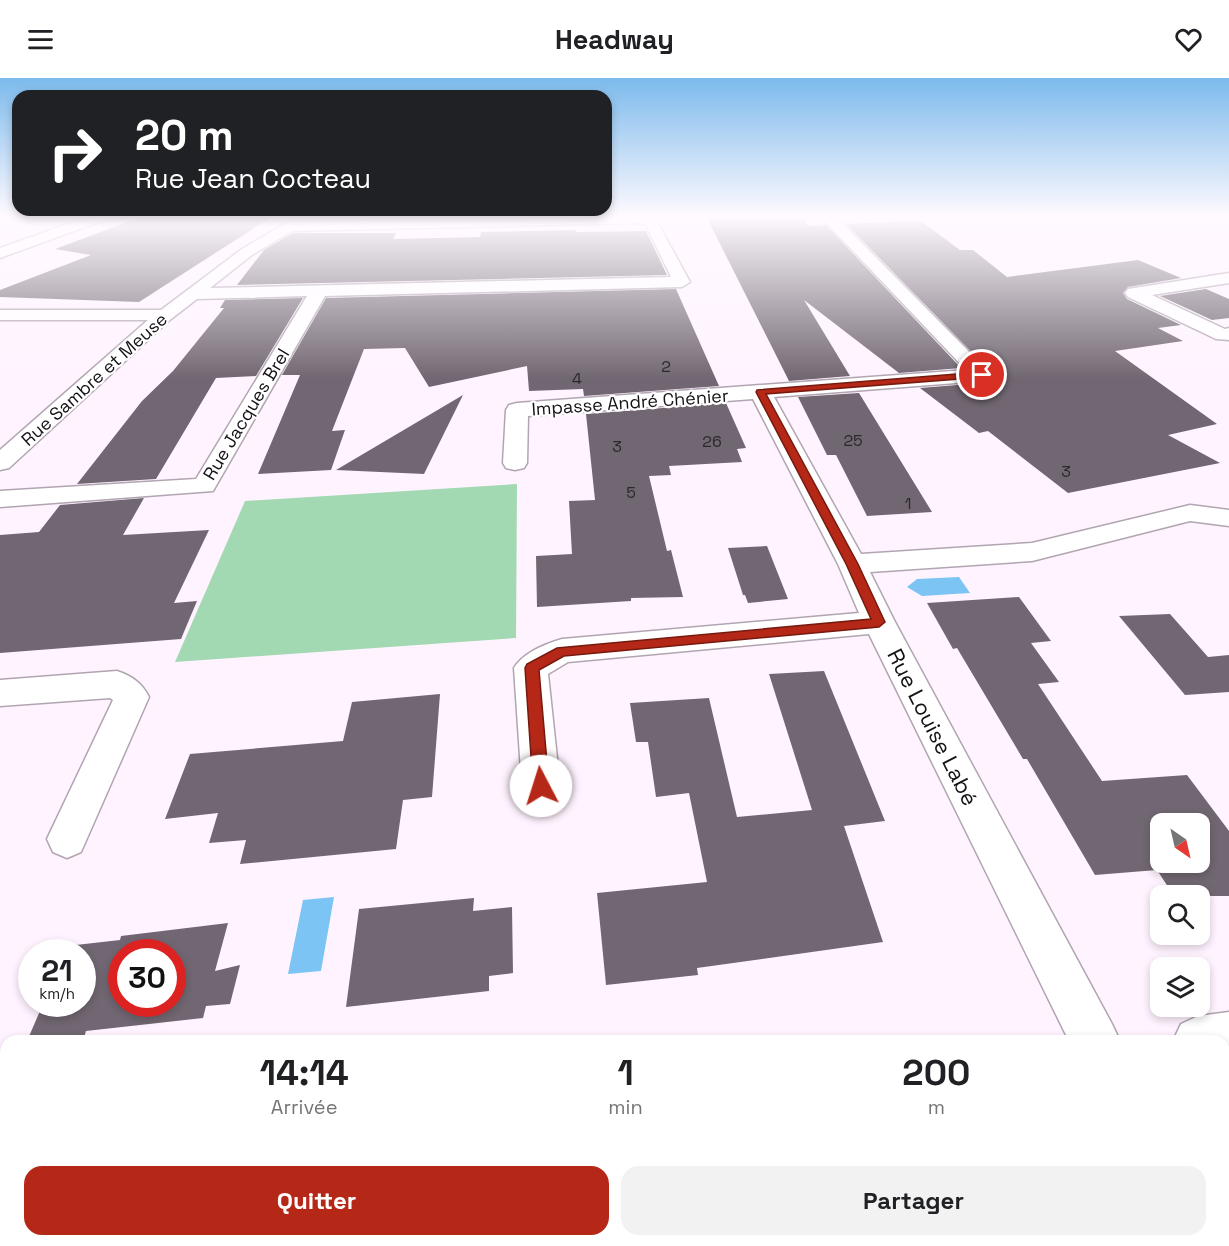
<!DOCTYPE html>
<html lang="fr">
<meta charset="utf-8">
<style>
body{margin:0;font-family:"Space Grotesk",sans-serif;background:#f2f2f2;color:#202124;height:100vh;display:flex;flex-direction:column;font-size:22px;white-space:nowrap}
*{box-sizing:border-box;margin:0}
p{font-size:20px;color:#757577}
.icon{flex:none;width:33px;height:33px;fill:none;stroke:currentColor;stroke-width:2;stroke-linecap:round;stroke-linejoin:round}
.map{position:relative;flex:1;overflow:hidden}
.drawer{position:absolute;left:0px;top:957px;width:1230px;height:212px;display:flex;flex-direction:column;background:#fff;border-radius:18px 18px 0 0;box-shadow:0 3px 9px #0003}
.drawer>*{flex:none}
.top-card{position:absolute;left:12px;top:12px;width:600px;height:126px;border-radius:18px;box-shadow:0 3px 9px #0003;background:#202124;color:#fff;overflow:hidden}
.needle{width:39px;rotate:146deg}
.tools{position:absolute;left:1150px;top:735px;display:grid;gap:12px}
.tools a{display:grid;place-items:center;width:60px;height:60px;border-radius:12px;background:#fff;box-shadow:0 3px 9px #0003;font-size:30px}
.speed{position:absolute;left:18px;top:861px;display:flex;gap:12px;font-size:30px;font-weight:700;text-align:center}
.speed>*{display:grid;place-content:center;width:78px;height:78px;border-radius:50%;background:#fff;box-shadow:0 3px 9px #0003;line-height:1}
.speed small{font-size:15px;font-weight:400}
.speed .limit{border:9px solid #d22;background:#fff;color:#111}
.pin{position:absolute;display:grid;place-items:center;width:51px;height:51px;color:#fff;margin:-26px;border:3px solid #fff;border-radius:50%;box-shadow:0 2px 6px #0007}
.me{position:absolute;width:66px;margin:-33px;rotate:355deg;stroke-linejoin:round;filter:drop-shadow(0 0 4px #0008)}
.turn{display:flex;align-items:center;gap:21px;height:126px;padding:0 24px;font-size:27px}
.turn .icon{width:78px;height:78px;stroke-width:2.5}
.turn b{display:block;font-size:42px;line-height:51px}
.eta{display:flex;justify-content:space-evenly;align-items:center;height:102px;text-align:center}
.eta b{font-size:36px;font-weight:600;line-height:42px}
.primary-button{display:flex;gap:12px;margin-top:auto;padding:12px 24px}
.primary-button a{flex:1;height:69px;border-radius:18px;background:#b52817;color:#fff;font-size:24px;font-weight:600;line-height:69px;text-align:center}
.primary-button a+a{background:#f2f2f2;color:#202124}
header{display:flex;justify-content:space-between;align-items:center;height:78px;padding:0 24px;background:#fff;font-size:27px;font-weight:600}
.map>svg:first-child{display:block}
.green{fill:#a2d9b3}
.water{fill:#7bc4f3}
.building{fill:#716772;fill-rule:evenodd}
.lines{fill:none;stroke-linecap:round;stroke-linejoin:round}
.minor-casing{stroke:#b0a5b0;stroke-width:3}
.minor{fill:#fff;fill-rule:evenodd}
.route{fill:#b52817;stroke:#761a0f;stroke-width:1.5}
.labels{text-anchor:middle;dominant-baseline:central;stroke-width:4.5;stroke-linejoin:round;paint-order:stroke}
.far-number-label{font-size:16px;fill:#2c272d}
.far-street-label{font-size:18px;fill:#151216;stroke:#fff}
.street-label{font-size:22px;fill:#151216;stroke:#fff}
</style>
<header><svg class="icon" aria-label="menu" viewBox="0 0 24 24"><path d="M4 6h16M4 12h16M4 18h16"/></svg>Headway<svg class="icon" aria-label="heart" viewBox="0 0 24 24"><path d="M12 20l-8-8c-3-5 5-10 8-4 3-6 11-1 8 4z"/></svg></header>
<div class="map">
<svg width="1229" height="1168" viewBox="0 0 1229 1168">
<rect width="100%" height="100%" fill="#fff3ff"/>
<!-- green -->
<path class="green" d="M 517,406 L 516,560 L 175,584 L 245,423 Z"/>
<!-- water -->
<path class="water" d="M 959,499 L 970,515 L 922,518 L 907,509 L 917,501 Z
M 334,819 L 321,893 L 288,896 L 303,822 Z"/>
<!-- building -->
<path class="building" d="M 144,138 L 273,138 L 139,224 L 0,219 L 0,212 L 91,177 L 55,171 Z
M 706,138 L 801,138 L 809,148 L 826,147 L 961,290 L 899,295 L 804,222 L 850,298 L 789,303 Z
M 909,143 L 921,143 L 960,172 L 973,172 L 1007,199 L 1138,182 L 1181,200 L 1128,209 L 1123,215 L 1127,221 L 1181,247 L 1158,250 L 1183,263 L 1115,273 L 1217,346 L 1168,357 L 1220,385 L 1068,415 L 988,353 L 979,355 L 920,310 L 982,305 L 991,302 L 994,297 L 846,146 Z
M 576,152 L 576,154 L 646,153 L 667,197 L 237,207 L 264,172 L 293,155 L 396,155 L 393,161 L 480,159 L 481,154 Z
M 676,211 L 719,308 L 584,318 L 583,311 L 529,313 L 527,288 L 429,309 L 405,270 L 364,271 L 332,353 L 345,352 L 331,392 L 258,396 L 300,297 L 282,297 L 326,220 Z
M 1206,211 L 1229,221 L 1229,240 L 1212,242 L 1160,218 Z
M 303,220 L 256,298 L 216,300 L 156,401 L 77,406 L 142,323 L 173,293 L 224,230 L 220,230 L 225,222 Z
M 859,315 L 932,434 L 867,438 L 836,377 L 827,377 L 798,319 Z
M 463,317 L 424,396 L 336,392 Z
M 726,325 L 746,370 L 737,371 L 742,384 L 669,388 L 671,397 L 649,398 L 667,473 L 671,472 L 683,519 L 631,520 L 631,523 L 537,529 L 536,478 L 572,476 L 569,423 L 595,422 L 586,336 Z
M 144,420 L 123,457 L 209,452 L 174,525 L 197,523 L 181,561 L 0,575 L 0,457 L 39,454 L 60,427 Z
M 767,468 L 788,521 L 748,525 L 745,517 L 743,517 L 728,470 Z
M 1019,519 L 1051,563 L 1031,565 L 1059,604 L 1038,606 L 1102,703 L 1187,697 L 1229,753 L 1229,818 L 1174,818 L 1157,792 L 1095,797 L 1027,681 L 1023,681 L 957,570 L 953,571 L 927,525 ZM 1161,746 L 1200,746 L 1200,784 L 1161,784 Z
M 1170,536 L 1208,579 L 1229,577 L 1229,614 L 1185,617 L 1119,538 Z
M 824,593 L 885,743 L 844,748 L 883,864 L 697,890 L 698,897 L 606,907 L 597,815 L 707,804 L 689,715 L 656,719 L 648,664 L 636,664 L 630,625 L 709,620 L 737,739 L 812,732 L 769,596 Z
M 440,616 L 432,719 L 403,722 L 396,771 L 240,786 L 246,762 L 209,765 L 218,735 L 165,741 L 190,676 L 343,663 L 352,624 Z
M 474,820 L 473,833 L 512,829 L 513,895 L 489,898 L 489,913 L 346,929 L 359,831 Z
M 228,845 L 215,893 L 240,887 L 230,926 L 206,928 L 203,940 L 86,953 L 83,963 L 27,963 L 43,926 L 82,926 L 82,874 L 64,874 L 67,868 L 120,862 L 121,858 ZM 122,874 L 172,874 L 172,926 L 122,926 Z"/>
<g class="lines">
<defs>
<path id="minor" d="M 90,138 L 109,138 L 107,141 L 0,180 L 0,170 Z
M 298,138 L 315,138 L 307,144 L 654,138 L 690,204 L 682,209 L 325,218 L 213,413 L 0,429 L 0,413 L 196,401 L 307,218 L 197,221 L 171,241 L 9,390 L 0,392 L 0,372 L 148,242 L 0,242 L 0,232 L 161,232 L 242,171 ZM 645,145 L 671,199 L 210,210 L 252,177 L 292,153 Z
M 820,138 L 835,138 L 992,297 L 989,301 L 982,303 L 774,319 L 861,476 L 1032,465 L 1190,427 L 1229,432 L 1229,448 L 1190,443 L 1032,483 L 870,494 L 895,544 L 1112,946 L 1120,963 L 1069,963 L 869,556 L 568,584 L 548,596 L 560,708 L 555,720 L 541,725 L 527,720 L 522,708 L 514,590 C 523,575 545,566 562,561 L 859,535 L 838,486 L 753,321 L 528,338 L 527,385 L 524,390 L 515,392 L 506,390 L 503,385 L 506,332 L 509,327 L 517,325 L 966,292 Z
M 1229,195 L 1229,205 L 1152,217 L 1225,251 L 1229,250 L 1229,262 L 1216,261 L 1128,219 L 1125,215 L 1128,211 L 1134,210 Z
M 117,593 C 132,598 142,605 149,619 L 81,774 L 67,780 L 53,774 L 47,761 L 113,622 L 110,620 L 0,628 L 0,602 Z
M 1229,934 L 1229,984 L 1224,984 L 1224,963 L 1173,963 L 1181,946 L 1198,938 Z
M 6,1081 L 6,1137 L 0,1138 L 0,1082 Z
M 1224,1152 L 1229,1168 L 1172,1168 L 1170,1162 L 1224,1162 Z"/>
</defs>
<!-- minor casing -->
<use href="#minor" class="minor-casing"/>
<!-- minor -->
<use href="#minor" class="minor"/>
</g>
<!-- sky -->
<linearGradient id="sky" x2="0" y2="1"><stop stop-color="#7cbaec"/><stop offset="0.46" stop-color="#fffaff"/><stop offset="1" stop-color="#fffaff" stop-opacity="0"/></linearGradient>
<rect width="1229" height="301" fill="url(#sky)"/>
<!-- route -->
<path class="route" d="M 982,294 L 985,295 L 985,299 L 766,316 L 858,486 L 885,544 L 879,549 L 564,578 L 539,592 L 549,708 L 546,713 L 541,715 L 535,713 L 533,708 L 525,590 L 527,586 L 557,570 L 871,541 L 846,486 L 756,314 L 757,312 Z"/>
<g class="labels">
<!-- far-number labels -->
<g class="far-number-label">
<text x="666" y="288">2</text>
<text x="577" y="300">4</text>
<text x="853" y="362">25</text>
<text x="712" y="363">26</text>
<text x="617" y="368">3</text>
<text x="1066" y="393">3</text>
<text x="631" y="414">5</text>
<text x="908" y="425">1</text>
</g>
<!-- far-street labels -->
<g class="far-street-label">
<text transform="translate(94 301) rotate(-42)">Rue Sambre et Meuse</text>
<text transform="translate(630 324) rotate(-4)">Impasse André Chénier</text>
<text transform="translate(246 336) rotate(-59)">Rue Jacques Brel</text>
</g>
<!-- street labels -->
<g class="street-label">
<text transform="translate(933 649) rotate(63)">Rue Louise Labé</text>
</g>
</g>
</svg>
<div class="tools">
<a><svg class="needle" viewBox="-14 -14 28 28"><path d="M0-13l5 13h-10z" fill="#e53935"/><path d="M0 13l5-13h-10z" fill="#757577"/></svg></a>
<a><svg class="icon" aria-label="search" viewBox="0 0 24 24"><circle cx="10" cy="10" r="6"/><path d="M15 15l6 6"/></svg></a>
<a><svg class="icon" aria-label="layers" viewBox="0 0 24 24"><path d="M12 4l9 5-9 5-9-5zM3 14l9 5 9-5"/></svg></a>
</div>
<div class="speed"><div>21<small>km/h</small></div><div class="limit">30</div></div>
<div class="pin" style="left:982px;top:297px;background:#d93025"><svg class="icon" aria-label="arrive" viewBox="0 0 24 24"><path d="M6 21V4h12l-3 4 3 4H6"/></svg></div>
<svg class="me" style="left:541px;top:708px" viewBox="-20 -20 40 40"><circle r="19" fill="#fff"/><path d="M0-13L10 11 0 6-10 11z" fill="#b52817"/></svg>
<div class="top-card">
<div class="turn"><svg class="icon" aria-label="right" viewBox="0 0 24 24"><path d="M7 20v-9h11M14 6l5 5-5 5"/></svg><div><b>20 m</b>Rue Jean Cocteau</div></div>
</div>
<section class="drawer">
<div class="eta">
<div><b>14:14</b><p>Arrivée</p></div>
<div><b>1</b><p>min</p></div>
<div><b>200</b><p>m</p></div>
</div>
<div class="primary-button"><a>Quitter</a><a>Partager</a></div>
</section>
</div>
